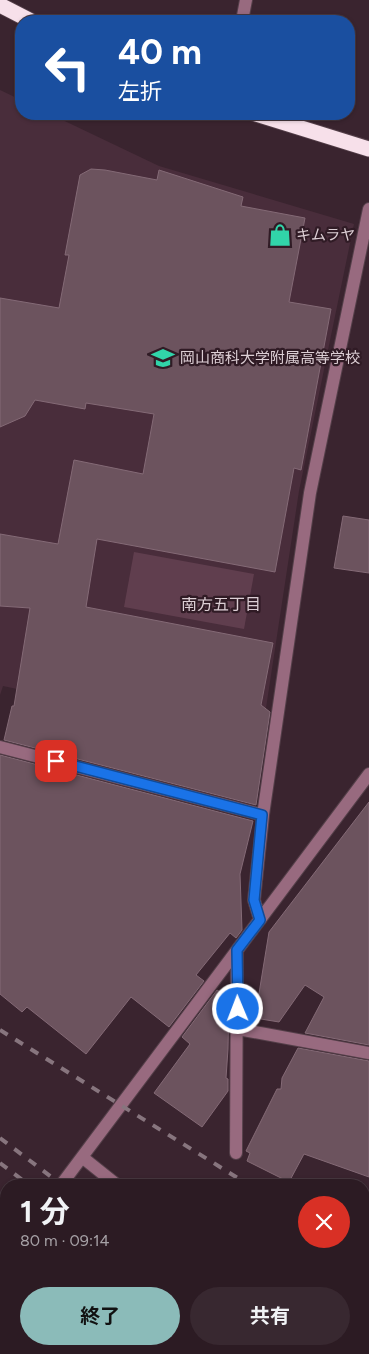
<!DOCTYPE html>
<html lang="ja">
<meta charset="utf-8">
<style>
body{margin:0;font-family:Figtree,"Noto Sans JP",sans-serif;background:#382830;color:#f1f3f6;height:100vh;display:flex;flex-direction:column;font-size:19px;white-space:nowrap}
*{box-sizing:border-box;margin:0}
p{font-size:16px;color:#a6a1a6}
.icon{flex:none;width:28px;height:28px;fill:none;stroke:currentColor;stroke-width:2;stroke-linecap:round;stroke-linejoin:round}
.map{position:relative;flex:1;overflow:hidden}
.side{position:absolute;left:0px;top:1179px;width:370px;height:176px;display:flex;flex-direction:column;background:#2c1b23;border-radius:20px 20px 0 0;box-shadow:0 1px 4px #0004,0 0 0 1px #483941}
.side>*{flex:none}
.hud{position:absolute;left:15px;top:15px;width:340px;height:105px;border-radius:20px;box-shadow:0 1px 4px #0004,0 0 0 1px #483941;background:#1a4fa0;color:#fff;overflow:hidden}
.pin{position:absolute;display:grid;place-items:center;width:42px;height:42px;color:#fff;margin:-21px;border-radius:10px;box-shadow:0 2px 8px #0006}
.me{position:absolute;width:55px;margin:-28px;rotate:359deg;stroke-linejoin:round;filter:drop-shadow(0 0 4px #0008)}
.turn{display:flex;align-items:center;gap:18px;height:105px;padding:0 20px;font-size:22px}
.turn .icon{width:65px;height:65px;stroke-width:2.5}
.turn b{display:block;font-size:35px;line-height:42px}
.round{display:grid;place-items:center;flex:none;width:52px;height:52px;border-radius:26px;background:#382830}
.summary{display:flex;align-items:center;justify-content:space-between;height:85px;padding:0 20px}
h1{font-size:30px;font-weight:700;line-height:38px}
.button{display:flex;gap:10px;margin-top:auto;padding:10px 20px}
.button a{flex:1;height:58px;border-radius:30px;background:#8bbbb9;color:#111;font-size:20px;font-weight:700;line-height:58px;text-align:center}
.button a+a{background:#382830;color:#f1f3f6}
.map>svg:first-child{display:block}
.built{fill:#492d3b}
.green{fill:#603e4e}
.building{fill:#6c535e;stroke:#846a76}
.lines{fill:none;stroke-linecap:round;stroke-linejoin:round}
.minor-casing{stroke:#543f49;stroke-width:14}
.highway-casing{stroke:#543f49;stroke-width:17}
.minor{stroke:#986a7f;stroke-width:12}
.highway{stroke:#f7e0ea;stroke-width:15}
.rail{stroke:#87757e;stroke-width:4;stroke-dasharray:9 9;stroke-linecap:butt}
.route-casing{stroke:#114b97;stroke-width:12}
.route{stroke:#1a73e8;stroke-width:9}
.labels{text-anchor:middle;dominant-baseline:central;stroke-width:4.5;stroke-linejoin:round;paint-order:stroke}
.poi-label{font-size:15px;fill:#dcced4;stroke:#301b25;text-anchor:start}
.neighbourhood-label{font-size:16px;fill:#dcced4;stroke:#301b25}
</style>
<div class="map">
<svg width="369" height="1354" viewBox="0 0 369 1354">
<rect width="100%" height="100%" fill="#3a242f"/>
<!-- built -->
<path class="built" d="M 0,90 L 21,100 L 21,114 L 50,114 L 159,166 L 354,224 L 299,491 L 261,741 L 3,686 L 0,695 Z"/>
<!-- green -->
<path class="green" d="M 134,552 L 254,574 L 244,629 L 124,607 Z"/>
<!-- building -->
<path class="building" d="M 91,169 L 105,170 L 157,180 L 159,170 L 243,197 L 241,206 L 305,218 L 289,302 L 331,309 L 301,470 L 294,468 L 275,572 L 97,539 L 86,607 L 273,643 L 261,705 L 270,712 L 256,805 L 4,740 L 12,706 L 14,706 L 30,608 L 0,606 L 0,534 L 58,544 L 74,460 L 143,474 L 154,414 L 86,403 L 85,409 L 35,400 L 25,416 L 0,427 L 0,298 L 59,308 L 69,255 L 65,255 L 80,175 Z
M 343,516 L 369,520 L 369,573 L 334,568 Z
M 0,755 L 253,821 L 240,874 L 242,930 L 236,938 L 230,933 L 196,975 L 204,981 L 169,1027 L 131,997 L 86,1054 L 27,1007 L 22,1012 L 0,994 Z
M 369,802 L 369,1045 L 305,1033 L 324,997 L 305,985 L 279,1022 L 255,1018 L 269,932 Z
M 217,990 L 229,998 L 228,1049 L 226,1078 L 228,1079 L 228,1091 L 202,1127 L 154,1093 L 190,1044 L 182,1037 Z
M 298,1048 L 369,1061 L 369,1177 L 304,1154 L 289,1182 L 247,1161 L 250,1153 L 246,1151 L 277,1089 L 281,1089 L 282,1078 Z"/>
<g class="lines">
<defs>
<path id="minor" d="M 242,21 L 246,0
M 0,747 L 263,815
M 260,920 L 254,900 L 263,815 L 310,493 L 369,209
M 238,1029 L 369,1053
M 236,1153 L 237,950
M 82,1157 L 117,1185
M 61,1185 L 369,774
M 0,1267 L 6,1259
M 170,1349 L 176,1354
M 318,1349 L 325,1354
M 287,1354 L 292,1349"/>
<path id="highway" d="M 0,5 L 31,21
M 256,114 L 369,149"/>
</defs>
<!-- minor casing -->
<use href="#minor" class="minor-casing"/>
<!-- highway casing -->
<use href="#highway" class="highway-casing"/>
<!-- minor -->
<use href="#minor" class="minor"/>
<!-- highway -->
<use href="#highway" class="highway"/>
<!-- rail -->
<path class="rail" d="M 0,1030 L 249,1185
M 0,1138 L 62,1185
M 0,1163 L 29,1185
M 364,1256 L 369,1260
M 231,1349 L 237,1354
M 262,1349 L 268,1354"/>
</g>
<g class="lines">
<defs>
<path id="route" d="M 56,761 L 262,815 L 254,900 L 260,920 L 237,950 L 238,1009"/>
</defs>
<!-- route casing -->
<use href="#route" class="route-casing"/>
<!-- route -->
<use href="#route" class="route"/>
</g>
<!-- icons -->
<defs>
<symbol id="shop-bare" viewBox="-9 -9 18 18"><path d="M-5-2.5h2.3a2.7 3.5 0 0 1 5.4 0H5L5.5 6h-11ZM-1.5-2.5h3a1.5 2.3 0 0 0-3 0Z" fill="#31d4a9" stroke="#301b25" stroke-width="2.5" paint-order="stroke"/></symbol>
<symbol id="school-bare" viewBox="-9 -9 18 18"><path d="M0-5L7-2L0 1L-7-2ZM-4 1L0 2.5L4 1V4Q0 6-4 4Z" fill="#31d4a9" stroke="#301b25" stroke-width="2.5" paint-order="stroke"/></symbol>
</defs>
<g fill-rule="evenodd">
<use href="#shop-bare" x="264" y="219" width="32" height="32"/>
<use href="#school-bare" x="147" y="342" width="32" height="32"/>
</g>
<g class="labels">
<!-- poi labels -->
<g class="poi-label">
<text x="296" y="235">キムラヤ</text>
<text x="180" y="358">岡山商科大学附属高等学校</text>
</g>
<!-- neighbourhood labels -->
<g class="neighbourhood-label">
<text x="221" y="604">南方五丁目</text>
</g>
</g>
</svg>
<div class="pin" style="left:56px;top:761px;background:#d93025"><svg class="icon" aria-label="arrive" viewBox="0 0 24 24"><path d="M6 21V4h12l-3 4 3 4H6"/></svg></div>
<svg class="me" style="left:238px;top:1009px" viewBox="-20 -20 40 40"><circle r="17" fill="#1a73e8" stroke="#fff" stroke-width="3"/><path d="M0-11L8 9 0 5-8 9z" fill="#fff"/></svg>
<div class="hud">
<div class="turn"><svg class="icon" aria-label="left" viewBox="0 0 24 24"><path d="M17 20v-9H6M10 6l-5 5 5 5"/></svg><div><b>40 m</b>左折</div></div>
</div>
<section class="side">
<div class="summary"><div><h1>1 分</h1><p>80 m · 09:14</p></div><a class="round" style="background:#d93025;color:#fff"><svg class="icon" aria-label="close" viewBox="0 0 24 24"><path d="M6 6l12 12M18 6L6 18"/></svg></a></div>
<div class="button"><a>終了</a><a>共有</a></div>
</section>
</div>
